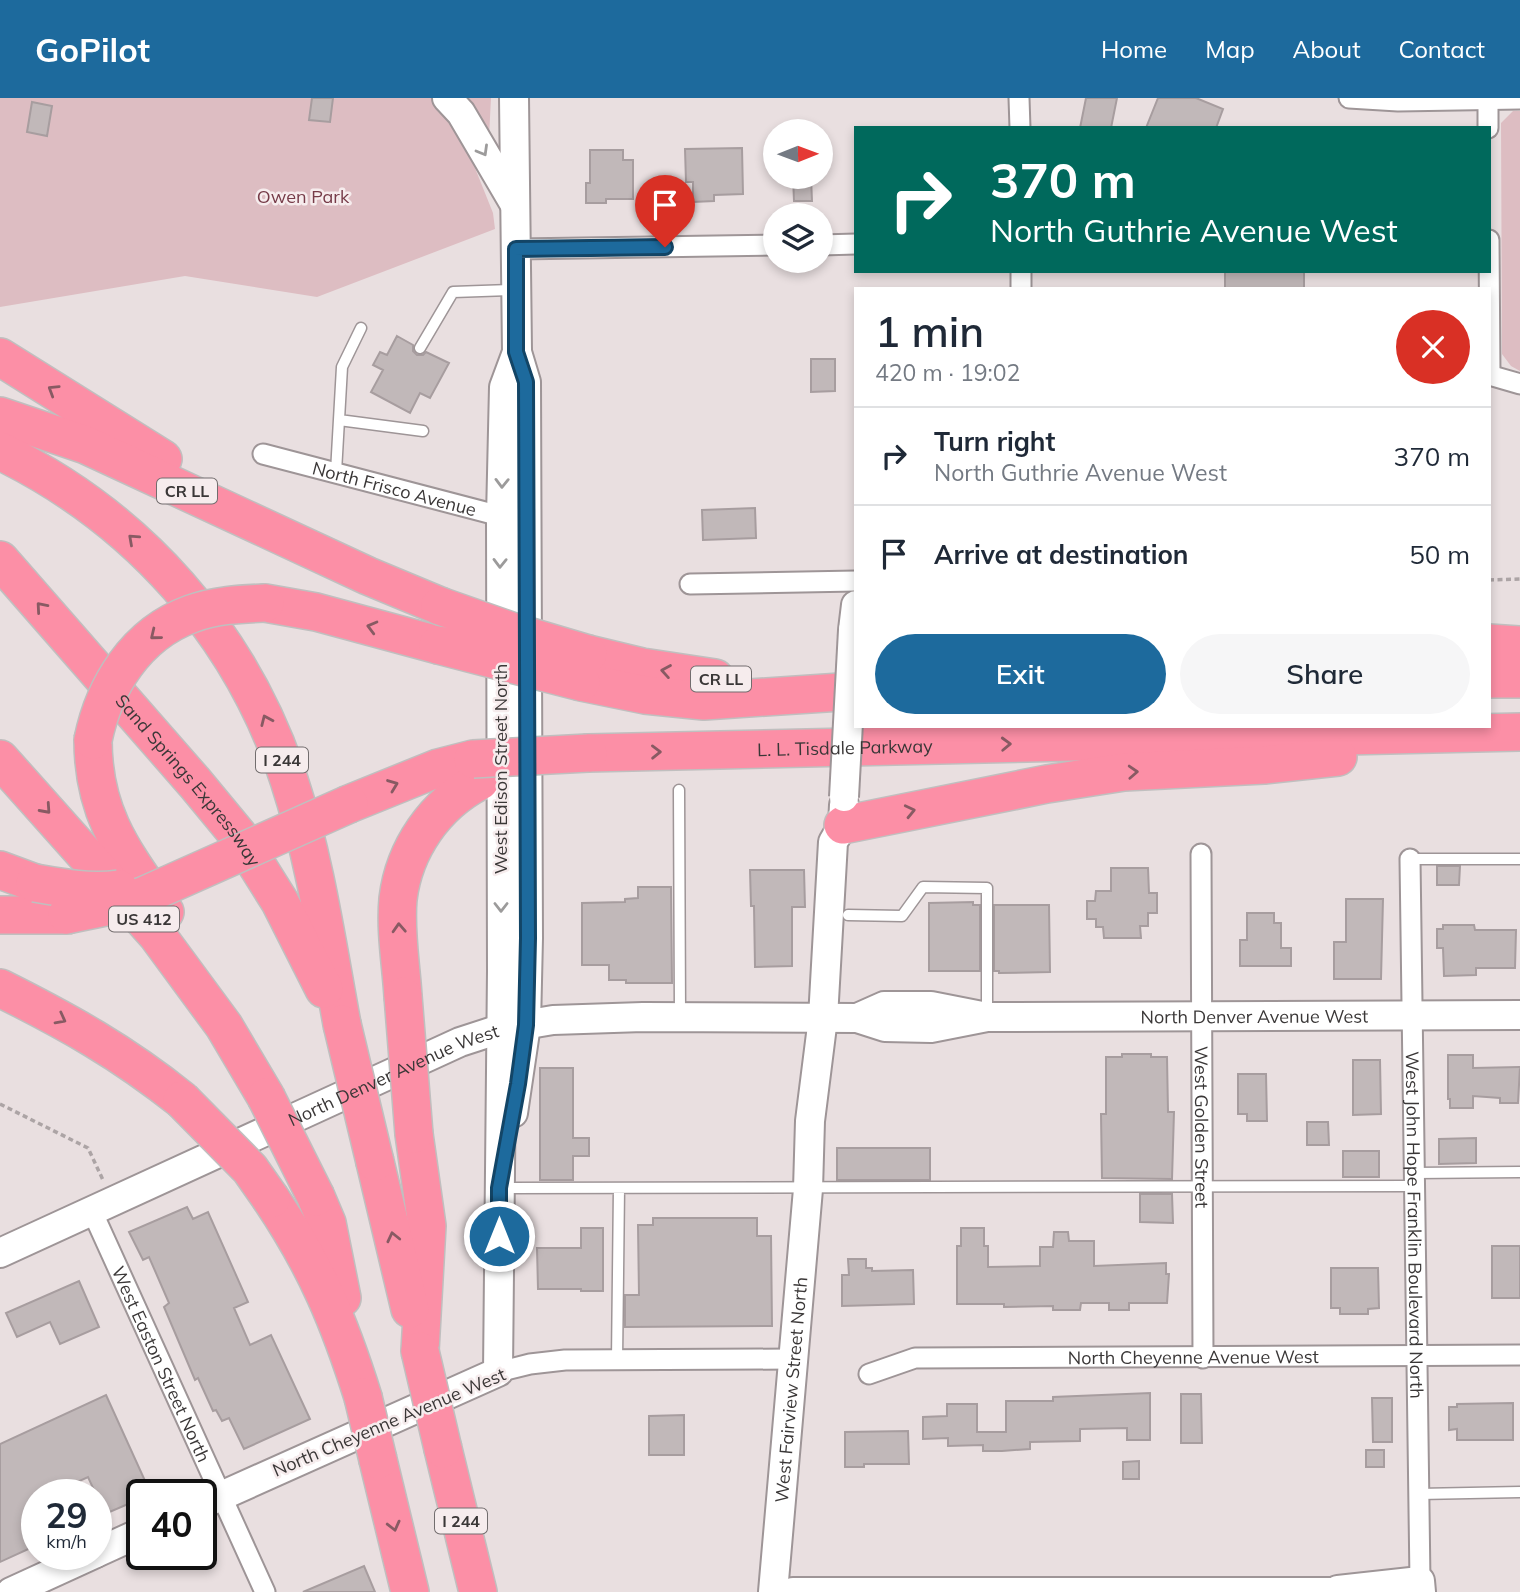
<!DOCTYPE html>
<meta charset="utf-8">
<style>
body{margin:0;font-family:Mulish,sans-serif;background:#f6f6f7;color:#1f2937;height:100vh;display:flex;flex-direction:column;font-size:26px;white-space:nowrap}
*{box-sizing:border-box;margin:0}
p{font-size:23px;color:#747a83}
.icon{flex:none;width:38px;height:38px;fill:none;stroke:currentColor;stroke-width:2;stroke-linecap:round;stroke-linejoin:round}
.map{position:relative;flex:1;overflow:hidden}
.sheet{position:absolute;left:854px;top:189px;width:637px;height:441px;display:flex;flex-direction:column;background:#fff;border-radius:0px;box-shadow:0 4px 10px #0003}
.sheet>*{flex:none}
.hud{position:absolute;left:854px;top:28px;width:637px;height:147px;border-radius:0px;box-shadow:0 4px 10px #0003;background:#00695c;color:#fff;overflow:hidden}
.needle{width:46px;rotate:89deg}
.controls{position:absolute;left:763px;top:21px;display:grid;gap:14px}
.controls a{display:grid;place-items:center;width:70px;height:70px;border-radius:50%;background:#fff;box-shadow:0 4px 10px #0003;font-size:35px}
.speed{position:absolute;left:21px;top:1381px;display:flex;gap:14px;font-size:35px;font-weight:700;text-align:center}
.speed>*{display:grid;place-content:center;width:91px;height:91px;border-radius:50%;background:#fff;box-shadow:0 4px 10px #0003;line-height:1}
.speed small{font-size:18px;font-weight:400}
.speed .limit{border:4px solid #111;border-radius:10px;background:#fff;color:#111}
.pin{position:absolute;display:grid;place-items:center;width:60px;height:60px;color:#fff;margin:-72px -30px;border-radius:50% 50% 50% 0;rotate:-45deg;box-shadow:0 0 7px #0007}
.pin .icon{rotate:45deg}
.me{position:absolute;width:77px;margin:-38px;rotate:0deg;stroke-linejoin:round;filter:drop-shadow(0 0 5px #0008)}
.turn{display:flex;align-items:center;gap:24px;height:147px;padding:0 21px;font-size:32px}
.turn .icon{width:91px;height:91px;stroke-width:2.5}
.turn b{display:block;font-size:49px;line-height:60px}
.round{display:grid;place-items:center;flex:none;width:74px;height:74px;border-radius:37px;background:#f6f6f7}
.summary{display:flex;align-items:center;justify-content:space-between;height:119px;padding:0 21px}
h1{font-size:42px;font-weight:600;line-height:52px}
.primary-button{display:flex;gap:14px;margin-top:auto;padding:14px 21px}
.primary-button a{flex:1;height:80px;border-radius:42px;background:#1d6a9d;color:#fff;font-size:28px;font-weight:600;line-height:80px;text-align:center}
.primary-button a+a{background:#f6f6f7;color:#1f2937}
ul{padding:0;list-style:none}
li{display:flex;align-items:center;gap:21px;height:98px;padding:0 21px;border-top:2px solid #e0e1e3}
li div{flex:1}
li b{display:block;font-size:26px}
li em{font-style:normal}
header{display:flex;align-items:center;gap:42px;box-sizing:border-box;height:98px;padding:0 35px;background:#1d6a9d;color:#fff}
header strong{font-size:33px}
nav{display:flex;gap:38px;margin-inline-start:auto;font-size:24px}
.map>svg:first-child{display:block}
.green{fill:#ddbdc2}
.building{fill:#c1b8b9;stroke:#a79d9f;stroke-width:2}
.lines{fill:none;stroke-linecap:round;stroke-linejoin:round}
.lane-casing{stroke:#9e9597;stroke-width:13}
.street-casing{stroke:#9e9597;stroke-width:23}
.secondary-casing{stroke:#9e9597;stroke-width:32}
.highway-casing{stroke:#c0bfbf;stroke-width:40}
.path{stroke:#aca4a5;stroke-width:3.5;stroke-dasharray:5 3.5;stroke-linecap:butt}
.lane{stroke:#fff;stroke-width:10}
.street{stroke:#fff;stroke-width:19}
.secondary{stroke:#fff;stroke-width:28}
.highway{stroke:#fc8fa6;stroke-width:37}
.secondary-bridge-casing{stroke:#9e9597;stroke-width:32;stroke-linecap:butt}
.highway-bridge-casing{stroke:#c0bfbf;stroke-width:40;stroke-linecap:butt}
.secondary-bridge{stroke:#fff;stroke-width:28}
.highway-bridge{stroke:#fc8fa6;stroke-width:37}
.oneway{stroke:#9c9b9b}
.oneway2{stroke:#885a63}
.route-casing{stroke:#134566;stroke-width:18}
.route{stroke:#1d6a9d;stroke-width:12}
.labels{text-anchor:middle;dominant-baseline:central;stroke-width:5;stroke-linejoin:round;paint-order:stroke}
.shield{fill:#f6eced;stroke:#726d6e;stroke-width:2}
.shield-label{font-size:16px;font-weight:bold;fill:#3a3737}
.park-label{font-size:18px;fill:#763b48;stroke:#f6eced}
.street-label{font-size:18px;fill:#3a3737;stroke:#f6eced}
</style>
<header>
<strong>GoPilot</strong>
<nav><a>Home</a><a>Map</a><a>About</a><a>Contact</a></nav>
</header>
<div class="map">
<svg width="1520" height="1494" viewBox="0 0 1520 1494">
<rect width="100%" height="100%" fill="#e9dfe0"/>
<!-- green -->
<path class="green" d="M 0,0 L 491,0 L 489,39 L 473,65 L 493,115 L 495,131 L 317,199 L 185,178 L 0,209 Z
M 1513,13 L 1520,13 L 1520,273 L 1511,268 L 1502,256 L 1501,25 Z"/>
<!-- building -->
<path class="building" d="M 312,0 L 333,0 L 330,24 L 309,22 Z
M 1086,0 L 1117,0 L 1111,30 L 1080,30 Z
M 1158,0 L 1196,0 L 1223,11 L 1216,30 L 1146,30 Z
M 32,4 L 52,8 L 47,38 L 27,34 Z
M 742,50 L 743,96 L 714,97 L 714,103 L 693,104 L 693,84 L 686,84 L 685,51 Z
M 590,52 L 623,52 L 623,62 L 633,62 L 633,101 L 606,101 L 606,105 L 586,105 L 586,85 L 590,85 Z
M 793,79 L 811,79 L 812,103 L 794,103 Z
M 1264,173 L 1304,174 L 1304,191 L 1225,191 L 1225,174 Z
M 397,238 L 413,247 L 413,253 L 417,257 L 423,257 L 426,254 L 449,265 L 430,300 L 420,295 L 410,315 L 371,294 L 383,272 L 373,267 L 380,254 L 387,257 Z
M 811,261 L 835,261 L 835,293 L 811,294 Z
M 755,410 L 756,440 L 703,442 L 702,412 Z
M 1437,768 L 1460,768 L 1459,787 L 1437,787 Z
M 1111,770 L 1148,770 L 1149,795 L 1157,795 L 1157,815 L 1148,815 L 1148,828 L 1140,828 L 1141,840 L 1104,840 L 1103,829 L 1096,829 L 1096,821 L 1087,821 L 1087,803 L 1095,803 L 1096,793 L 1111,793 Z
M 750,772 L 804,772 L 805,809 L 792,809 L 792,868 L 755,869 L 754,808 L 751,808 Z
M 638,789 L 671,789 L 672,885 L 626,885 L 626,882 L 609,882 L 609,867 L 582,867 L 582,805 L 625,804 L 625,801 L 638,800 Z
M 1346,801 L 1383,801 L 1381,881 L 1334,881 L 1334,844 L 1346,844 Z
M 973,804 L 973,807 L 980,807 L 980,873 L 929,873 L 929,805 Z
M 994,807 L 1049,807 L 1050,874 L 999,875 L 999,873 L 994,873 Z
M 1247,815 L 1274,815 L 1274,825 L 1281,825 L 1281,850 L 1291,850 L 1291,868 L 1240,868 L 1240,842 L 1247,842 Z
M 1443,827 L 1474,827 L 1475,832 L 1516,832 L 1515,870 L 1476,870 L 1476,877 L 1444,878 L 1443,850 L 1437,850 L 1437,831 L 1443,831 Z
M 1122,956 L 1151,956 L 1151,959 L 1167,959 L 1168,1014 L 1174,1014 L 1172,1081 L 1102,1080 L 1101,1016 L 1106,1016 L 1106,959 L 1122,959 Z
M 1448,957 L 1473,957 L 1473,970 L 1520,969 L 1518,1005 L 1500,1005 L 1500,1000 L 1473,998 L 1473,1010 L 1450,1010 L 1450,1001 L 1448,1001 Z
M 1353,962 L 1380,962 L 1381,1016 L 1353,1017 Z
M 540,970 L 573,970 L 573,1040 L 589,1040 L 589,1058 L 573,1058 L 573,1082 L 540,1082 Z
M 1238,976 L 1266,976 L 1267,1023 L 1247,1023 L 1247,1016 L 1238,1016 Z
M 1307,1024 L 1328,1024 L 1329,1047 L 1307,1047 Z
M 1476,1040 L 1476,1065 L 1439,1066 L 1439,1041 Z
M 837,1050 L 930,1050 L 930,1082 L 837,1082 Z
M 1343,1053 L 1379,1053 L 1379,1079 L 1343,1079 Z
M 1140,1096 L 1172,1096 L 1173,1125 L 1140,1124 Z
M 187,1109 L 193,1121 L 208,1114 L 248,1204 L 234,1210 L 250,1247 L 271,1237 L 310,1321 L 244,1351 L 229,1320 L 222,1323 L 216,1312 L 213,1313 L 198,1280 L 195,1282 L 164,1209 L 169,1205 L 149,1159 L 143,1162 L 129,1134 Z
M 653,1120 L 757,1120 L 757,1138 L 771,1138 L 772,1228 L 625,1229 L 625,1197 L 639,1197 L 638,1127 L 653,1127 Z
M 581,1130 L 603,1130 L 603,1193 L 581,1193 L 581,1191 L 538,1191 L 537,1150 L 581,1150 Z
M 961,1130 L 984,1130 L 984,1148 L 988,1148 L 988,1169 L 1040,1168 L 1040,1149 L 1053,1149 L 1054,1134 L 1068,1134 L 1069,1143 L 1094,1143 L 1094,1168 L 1166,1165 L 1166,1176 L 1169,1176 L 1167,1205 L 1129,1205 L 1129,1212 L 1109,1212 L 1109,1205 L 1081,1205 L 1080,1212 L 1053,1212 L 1053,1208 L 1004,1209 L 1004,1206 L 957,1206 L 957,1148 L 961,1148 Z
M 1492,1148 L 1520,1148 L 1520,1200 L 1492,1200 Z
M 848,1161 L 866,1161 L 866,1170 L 872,1170 L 872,1173 L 913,1172 L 914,1206 L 842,1208 L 842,1177 L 849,1177 Z
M 1331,1170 L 1378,1170 L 1379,1210 L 1368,1211 L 1368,1216 L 1340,1216 L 1340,1210 L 1331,1210 Z
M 79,1183 L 99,1229 L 60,1246 L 50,1224 L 17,1239 L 6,1215 Z
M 1150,1295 L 1150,1342 L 1127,1342 L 1127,1330 L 1080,1331 L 1080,1343 L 1030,1344 L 1030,1351 L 1002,1353 L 983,1353 L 983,1347 L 948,1348 L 948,1340 L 923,1341 L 923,1319 L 947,1318 L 947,1306 L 977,1306 L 977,1334 L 1006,1334 L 1006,1303 L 1053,1303 L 1053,1299 Z
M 1181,1296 L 1201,1296 L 1202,1345 L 1181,1345 Z
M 106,1297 L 151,1396 L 142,1396 L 142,1400 L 105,1416 L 88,1379 L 51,1396 L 37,1396 L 37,1447 L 0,1464 L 0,1346 Z
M 1372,1300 L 1392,1300 L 1392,1344 L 1373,1344 Z
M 1513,1305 L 1513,1342 L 1457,1342 L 1457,1331 L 1449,1332 L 1449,1309 L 1457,1309 L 1457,1306 Z
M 684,1317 L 684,1357 L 649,1357 L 649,1318 Z
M 908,1333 L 909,1366 L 864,1366 L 864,1369 L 845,1369 L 845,1334 Z
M 1366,1352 L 1384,1352 L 1384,1369 L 1366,1369 Z
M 1139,1363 L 1139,1381 L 1123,1381 L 1123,1364 Z
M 364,1468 L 375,1494 L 303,1494 Z"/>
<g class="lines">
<defs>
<path id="lane" d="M 420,250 L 453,194 L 513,192
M 339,322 L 423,333
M 336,374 L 342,269 L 361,230
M 679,692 L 680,916
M 1410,761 L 1520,761
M 848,817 L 902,818 L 923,789 L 987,790 L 987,915
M 1415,1075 L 1520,1074
M 502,1090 L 1415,1088
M 617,1262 L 619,1090
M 1419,1396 L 1520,1394"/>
<g id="street">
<path d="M 1019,0 L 1020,30"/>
<path d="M 1349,0 L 1398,3 L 1520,1"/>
<path d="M 1488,2 L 1488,30"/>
<path d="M 1489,142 L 1490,277"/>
<path d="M 821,147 L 856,146"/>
<path d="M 517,151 L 775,147"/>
<path d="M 1021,173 L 1021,191"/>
<path d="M 1489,277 L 1520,286"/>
<path id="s1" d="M 263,356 L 512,421"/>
<path d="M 690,486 L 856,483"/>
<path id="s2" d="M 1201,756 L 1203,1260"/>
<path id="s3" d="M 1410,761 L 1420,1483"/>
<path id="s4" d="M 92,1113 L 265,1494"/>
<path d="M 498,1274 L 530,1266 L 565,1262 L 792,1261"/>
<path id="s5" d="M 869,1276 L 915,1260 L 1520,1257"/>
</g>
<g id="secondary">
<path d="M 447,0 L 461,15 L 515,107"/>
<path d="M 853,532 L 856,507"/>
<path id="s6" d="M 857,920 L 884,908 L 931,908 L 987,919 L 1520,917"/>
<path d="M 513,1015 L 526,927 L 528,840 L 526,284 L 517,254 L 514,0"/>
<path id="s7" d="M 0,1155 L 460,944 L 500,931 L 553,922 L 643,919 L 857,920 L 885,929 L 931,930 L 987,919"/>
<path d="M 201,1407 L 498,1274 L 502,873 L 501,419 L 504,289 L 517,254"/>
<path d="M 96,1455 L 142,1434"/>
<path d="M 1338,1492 L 1420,1483 L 1421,1494"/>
<path d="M 11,1494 L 94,1456"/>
<path id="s8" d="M 773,1494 L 808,1091 L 810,1023 L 823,920 L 833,744 L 843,727 L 844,707"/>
<path d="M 793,1494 L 1344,1494"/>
</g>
<g id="highway">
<path d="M 0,259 L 163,361"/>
<path d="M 0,318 L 86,347 L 368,478 L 440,508"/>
<path d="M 0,353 C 138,420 241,536 289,682 C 315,761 327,845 342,926"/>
<path id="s9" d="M 0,462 L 195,685 L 238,737 L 280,804 L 324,891"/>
<path d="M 265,505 L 316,514 L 438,547"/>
<path d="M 1489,545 L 1520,547"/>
<path d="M 588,556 L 642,569 L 715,580"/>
<path d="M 1489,581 L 1520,581"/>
<path d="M 581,584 L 645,597 L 704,603 L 856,593"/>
<path d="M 93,642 C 93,717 124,755 165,814"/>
<path id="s10" d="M 588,655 L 1520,634"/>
<path d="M 0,661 L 157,837 L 224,928 L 266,999"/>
<path d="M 349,706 L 438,670 L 473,661"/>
<path d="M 843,727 L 1047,686 L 1124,674 L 1264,667 L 1338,659"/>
<path d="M 0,772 L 35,785"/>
<path d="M 0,817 L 67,817"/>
<path d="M 0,890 C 68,924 122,954 182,1002"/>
<path d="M 403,898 C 401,866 395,833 398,801 C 404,751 435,706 480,683"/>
<path d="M 414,1036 L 427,1128 L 420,1253"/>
<path d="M 375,1064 L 410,1211"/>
<path d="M 316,1099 L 327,1125 L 342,1200"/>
<path d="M 271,1101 C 316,1168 339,1223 363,1299"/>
<path d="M 443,1351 L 478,1494"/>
<path d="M 378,1362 L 410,1494"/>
</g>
</defs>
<!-- lane casing -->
<use href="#lane" class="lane-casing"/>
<!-- street casing -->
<use href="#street" class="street-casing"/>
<!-- secondary casing -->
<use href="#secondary" class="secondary-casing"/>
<!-- highway casing -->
<use href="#highway" class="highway-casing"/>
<!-- path -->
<path class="path" d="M 1489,482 L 1520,481
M 0,1006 L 88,1050 L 103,1082"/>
<!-- lane -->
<use href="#lane" class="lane"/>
<!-- street -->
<use href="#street" class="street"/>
<!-- secondary -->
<use href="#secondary" class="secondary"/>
<!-- highway -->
<use href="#highway" class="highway"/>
<defs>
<path id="secondary-bridge" d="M 844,699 L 853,532"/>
<path id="highway-bridge" d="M 440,508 L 514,534 L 588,556
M 438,547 L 581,584
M 93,642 C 104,588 136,536 191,516 C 215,507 240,506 265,505
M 473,661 L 588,655
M 35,785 C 63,790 90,795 119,791
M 67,817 L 106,809 L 143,798 L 349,706
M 403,898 L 414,1036
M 342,926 L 375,1064
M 266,999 L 316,1099
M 182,1002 L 250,1071 L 271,1101
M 420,1253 L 443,1351
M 363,1299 L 378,1362"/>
</defs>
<!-- secondary-bridge casing -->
<use href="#secondary-bridge" class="secondary-bridge-casing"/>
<!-- highway-bridge casing -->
<use href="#highway-bridge" class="highway-bridge-casing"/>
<!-- secondary-bridge -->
<use href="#secondary-bridge" class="secondary-bridge"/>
<!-- highway-bridge -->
<use href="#highway-bridge" class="highway-bridge"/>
</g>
<!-- one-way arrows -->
<defs><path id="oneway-chevron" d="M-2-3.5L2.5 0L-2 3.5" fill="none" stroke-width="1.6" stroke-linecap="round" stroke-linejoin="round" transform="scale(1.75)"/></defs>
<g class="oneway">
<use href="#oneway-chevron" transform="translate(483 53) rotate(60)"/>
<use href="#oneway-chevron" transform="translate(502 385) rotate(91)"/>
<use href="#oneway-chevron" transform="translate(500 465) rotate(91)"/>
<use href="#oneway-chevron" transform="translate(501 809) rotate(90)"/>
</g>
<g class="oneway2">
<use href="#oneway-chevron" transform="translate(53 292) rotate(-148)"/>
<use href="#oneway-chevron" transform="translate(133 441) rotate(-138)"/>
<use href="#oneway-chevron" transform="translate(41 509) rotate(-131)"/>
<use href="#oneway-chevron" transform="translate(372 529) rotate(-165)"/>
<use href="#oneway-chevron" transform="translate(155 537) rotate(141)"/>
<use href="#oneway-chevron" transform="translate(666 573) rotate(-170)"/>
<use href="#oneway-chevron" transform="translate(266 622) rotate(-114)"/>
<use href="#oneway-chevron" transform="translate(1006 646) rotate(-2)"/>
<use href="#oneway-chevron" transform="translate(656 654) rotate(-1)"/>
<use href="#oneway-chevron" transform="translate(1133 674) rotate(-3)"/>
<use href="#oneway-chevron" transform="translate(393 687) rotate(-21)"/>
<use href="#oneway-chevron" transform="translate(46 711) rotate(48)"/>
<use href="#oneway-chevron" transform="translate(910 713) rotate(-13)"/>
<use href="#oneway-chevron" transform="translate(399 830) rotate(-93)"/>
<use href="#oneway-chevron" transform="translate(61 921) rotate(28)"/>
<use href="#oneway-chevron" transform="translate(393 1139) rotate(-103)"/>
<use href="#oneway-chevron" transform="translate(394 1428) rotate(76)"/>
</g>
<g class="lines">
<defs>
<path id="route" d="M 499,1138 L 499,1090 L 518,986 L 526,927 L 528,840 L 526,284 L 516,254 L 516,151 L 665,149"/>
</defs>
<!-- route casing -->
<use href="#route" class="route-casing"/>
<!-- route -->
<use href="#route" class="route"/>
</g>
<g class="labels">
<!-- shield labels -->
<g class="shield">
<rect x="157" y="380.5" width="60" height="25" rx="5"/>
<rect x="691" y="568.5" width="60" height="25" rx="5"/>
<rect x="256" y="649.5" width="52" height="25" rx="5"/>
<rect x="109" y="808.5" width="70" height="25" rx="5"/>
<rect x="435" y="1410.5" width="52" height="25" rx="5"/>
</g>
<g class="shield-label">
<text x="187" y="393">CR LL</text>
<text x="721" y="581">CR LL</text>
<text x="282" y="662">I 244</text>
<text x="144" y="821">US 412</text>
<text x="461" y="1423">I 244</text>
</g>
<!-- park labels -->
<g class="park-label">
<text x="303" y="98">Owen Park</text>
</g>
<!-- street labels -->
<g class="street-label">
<text stroke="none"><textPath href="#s1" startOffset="136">North Frisco Avenue</textPath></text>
<text stroke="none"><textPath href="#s10" startOffset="257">L. L. Tisdale Parkway</textPath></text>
<text transform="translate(500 671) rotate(-90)">West Edison Street North</text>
<text stroke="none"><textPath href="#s9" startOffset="290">Sand Springs Expressway</textPath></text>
<text stroke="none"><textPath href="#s6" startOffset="401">North Denver Avenue West</textPath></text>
<text stroke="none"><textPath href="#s7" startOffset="432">North Denver Avenue West</textPath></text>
<text stroke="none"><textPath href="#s2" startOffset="273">West Golden Street</textPath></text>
<text stroke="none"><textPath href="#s3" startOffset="366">West John Hope Franklin Boulevard North</textPath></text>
<text stroke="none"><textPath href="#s5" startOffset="327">North Cheyenne Avenue West</textPath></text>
<text stroke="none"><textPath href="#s4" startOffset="168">West Easton Street North</textPath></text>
<text stroke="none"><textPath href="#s8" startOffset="203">West Fairview Street North</textPath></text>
<text transform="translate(389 1324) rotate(-23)">North Cheyenne Avenue West</text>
</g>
</g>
</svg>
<div class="controls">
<a><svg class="needle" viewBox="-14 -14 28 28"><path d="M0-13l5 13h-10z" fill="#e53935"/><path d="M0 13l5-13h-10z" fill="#747a83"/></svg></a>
<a><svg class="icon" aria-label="layers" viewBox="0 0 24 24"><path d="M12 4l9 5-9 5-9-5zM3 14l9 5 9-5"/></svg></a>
</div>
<div class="speed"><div>29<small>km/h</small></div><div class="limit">40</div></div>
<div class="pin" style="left:665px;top:149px;background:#d93025"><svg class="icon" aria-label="arrive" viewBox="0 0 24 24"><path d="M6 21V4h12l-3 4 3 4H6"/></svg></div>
<svg class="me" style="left:499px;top:1138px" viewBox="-20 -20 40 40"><circle r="17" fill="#1d6a9d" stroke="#fff" stroke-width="3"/><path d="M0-11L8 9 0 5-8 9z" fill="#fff"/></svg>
<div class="hud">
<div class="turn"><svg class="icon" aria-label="right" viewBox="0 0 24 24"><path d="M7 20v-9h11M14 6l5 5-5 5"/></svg><div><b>370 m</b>North Guthrie Avenue West</div></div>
</div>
<section class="sheet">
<div class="summary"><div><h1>1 min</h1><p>420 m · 19:02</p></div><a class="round" style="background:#d93025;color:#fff"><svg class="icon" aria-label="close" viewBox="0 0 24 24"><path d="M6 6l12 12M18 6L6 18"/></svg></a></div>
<ul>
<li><svg class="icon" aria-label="right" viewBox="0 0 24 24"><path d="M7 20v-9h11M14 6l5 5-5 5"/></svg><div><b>Turn right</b><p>North Guthrie Avenue West</p></div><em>370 m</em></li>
<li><svg class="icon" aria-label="arrive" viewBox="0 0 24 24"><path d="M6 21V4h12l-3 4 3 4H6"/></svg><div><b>Arrive at destination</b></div><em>50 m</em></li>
</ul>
<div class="primary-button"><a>Exit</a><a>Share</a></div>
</section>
</div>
